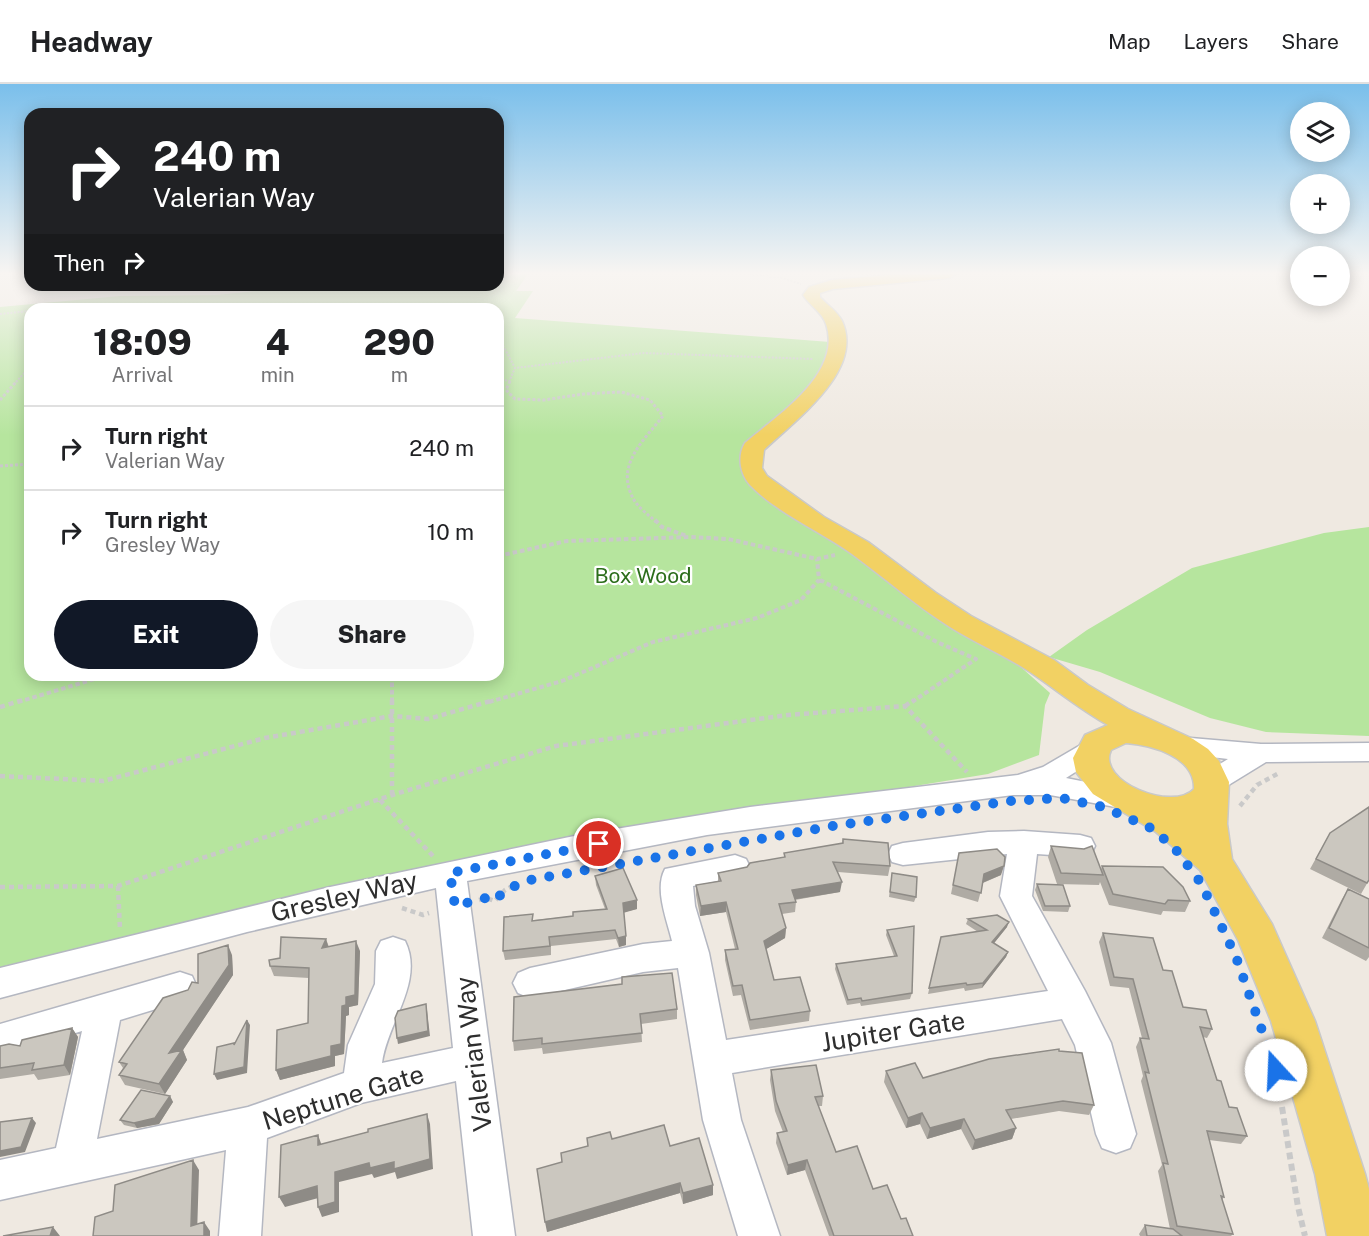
<!DOCTYPE html>
<meta charset="utf-8">
<style>
body{margin:0;font-family:"Public Sans",sans-serif;background:#f6f6f6;color:#202124;height:100vh;display:flex;flex-direction:column;font-size:22px;white-space:nowrap}
*{box-sizing:border-box;margin:0}
p{font-size:20px;color:#757577}
.icon{flex:none;width:33px;height:33px;fill:none;stroke:currentColor;stroke-width:2;stroke-linecap:round;stroke-linejoin:round}
.map{position:relative;flex:1;overflow:hidden}
.sheet{position:absolute;left:24px;top:219px;width:480px;height:378px;display:flex;flex-direction:column;background:#fff;border-radius:18px;box-shadow:0 3px 15px #0003}
.sheet>*{flex:none}
.top-card{position:absolute;left:24px;top:24px;width:480px;height:183px;border-radius:18px;box-shadow:0 3px 15px #0003;background:#202124;color:#fff;overflow:hidden}
.fabs{position:absolute;left:1290px;top:18px;display:grid;gap:12px}
.fabs a{display:grid;place-items:center;width:60px;height:60px;border-radius:50%;background:#fff;box-shadow:0 3px 15px #0003;font-size:30px}
.pin{position:absolute;display:grid;place-items:center;width:51px;height:51px;color:#fff;margin:-26px;border:3px solid #fff;border-radius:50%;box-shadow:0 2px 6px #0007}
.me{position:absolute;width:66px;margin:-33px;rotate:340deg;stroke-linejoin:round;filter:drop-shadow(0 0 4px #0008)}
.turn{display:flex;align-items:center;gap:21px;height:126px;padding:0 30px;font-size:27px}
.turn .icon{width:78px;height:78px;stroke-width:2.5}
.turn b{display:block;font-size:42px;line-height:51px}
.then{display:flex;align-items:center;height:57px;padding:0 30px;background:#0003;gap:12px;font-size:22px}
.eta{display:flex;justify-content:space-evenly;align-items:center;height:102px;text-align:center}
.eta b{font-size:36px;font-weight:800;line-height:42px}
.cta{display:flex;gap:12px;margin-top:auto;padding:12px 30px}
.cta a{flex:1;height:69px;border-radius:36px;background:#111827;color:#fff;font-size:24px;font-weight:800;line-height:69px;text-align:center}
.cta a+a{background:#f6f6f6;color:#202124}
ul{padding:0;list-style:none}
li{display:flex;align-items:center;gap:18px;height:84px;padding:0 30px;border-top:2px solid #e0e0e0}
li div{flex:1}
li b{display:block;font-size:22px}
li em{font-style:normal}
header{display:flex;align-items:center;gap:36px;box-sizing:border-box;height:84px;padding:0 30px;background:#fff;border-bottom:2px solid #e0e0e0}
header strong{font-size:28px}
nav{display:flex;gap:33px;margin-inline-start:auto;font-size:21px}
.map>svg:first-child{display:block}
.green{fill:#b6e59e;fill-rule:evenodd}
.lines{fill:none;stroke-linecap:round;stroke-linejoin:round}
.minor-casing{stroke:#b4b7c1;stroke-width:3}
.major-casing{stroke:#c9c9c9;stroke-width:3}
.path-far4{stroke:#c9c9c9;stroke-width:2;stroke-dasharray:2 1.5;stroke-linecap:butt}
.path-far3{stroke:#c9c9c9;stroke-width:3;stroke-dasharray:3 2;stroke-linecap:butt}
.path-far2{stroke:#c9c9c9;stroke-width:4;stroke-dasharray:4.5 3;stroke-linecap:butt}
.path-far1{stroke:#c9c9c9;stroke-width:4.5;stroke-dasharray:5 4;stroke-linecap:butt}
.path{stroke:#c9c9c9;stroke-width:6;stroke-dasharray:7 4.5;stroke-linecap:butt}
.minor{fill:#fff;fill-rule:evenodd}
.major{fill:#f2d163;fill-rule:evenodd}
.wall{fill:#afaba4}
.shaded-wall{fill:#8e8b86}
.building{fill:#cbc7bf;stroke:#8e8b86;stroke-width:1.5}
.route{stroke:#1a73e8;stroke-width:10;stroke-dasharray:0 18}
.labels{text-anchor:middle;dominant-baseline:central;stroke-width:4.5;stroke-linejoin:round;paint-order:stroke}
.park-label{font-size:21px;fill:#2c6e1b;stroke:#fff}
.near-street-label{font-size:26px;fill:#2e2e2e;stroke:#fff}
</style>
<header>
<strong>Headway</strong>
<nav><a>Map</a><a>Layers</a><a>Share</a></nav>
</header>
<div class="map">
<svg width="1369" height="1152" viewBox="0 0 1369 1152">
<rect width="100%" height="100%" fill="#efe9e1"/>
<!-- green -->
<path class="green" d="M 498,190 L 528,190 L 516,207 L 533,207 L 515,234 L 830,258 C 825,290 802,308 781,330 C 767,344 755,360 742,375 L 854,464 L 1014,577 L 1050,609 L 1045,621 L 1039,671 L 988,690 L 450,778 L 298,810 L 0,884 L 0,223 L 120,212 L 216,211 L 314,201 L 498,201 ZM 30,225 L 498,225 L 498,591 L 30,591 Z
M 1369,443 L 1369,652 L 1266,648 L 1210,634 L 1100,588 L 1049,573 L 1087,546 L 1192,484 L 1324,449 Z"/>
<g class="lines">
<defs>
<path id="minor" d="M 1179,653 L 1261,660 L 1369,659 L 1369,677 L 1266,678 L 1222,705 L 1212,708 L 1202,705 L 1198,698 L 1202,691 L 1228,675 L 1170,668 L 1166,662 L 1170,656 Z
M 1093,656 L 1102,659 L 1106,665 L 1102,671 L 1066,694 L 1131,707 L 1135,714 L 1131,721 L 1121,724 L 1050,711 L 1013,711 L 707,751 L 467,797 L 515,1152 L 473,1152 L 456,997 L 361,1019 L 267,1054 L 261,1152 L 219,1152 L 226,1066 L 0,1116 L 0,1076 L 56,1064 L 82,947 L 0,972 L 0,940 L 180,888 L 192,892 L 197,903 L 192,914 L 120,936 L 97,1055 L 248,1023 L 344,989 L 348,961 L 375,900 L 376,867 L 381,857 L 393,853 L 405,857 C 425,897 387,939 382,979 L 453,964 L 436,804 L 247,848 L 0,914 L 0,884 L 330,803 L 579,751 L 750,723 L 1018,691 L 1043,683 L 1084,659 Z
M 1024,747 L 1080,751 L 1091,754 L 1095,762 L 1091,770 L 1080,773 L 1037,770 L 1032,812 L 1085,907 L 1111,959 L 1136,1050 L 1130,1064 L 1116,1069 L 1102,1064 L 1096,1050 L 1075,961 L 1062,935 L 732,989 L 741,1036 L 780,1152 L 738,1152 L 703,1036 L 678,884 L 643,888 L 530,914 L 518,909 L 513,899 L 518,889 L 530,884 L 643,860 L 672,857 C 667,836 654,805 665,785 L 735,771 L 746,775 L 750,783 L 746,791 L 693,802 L 695,822 L 709,869 L 726,956 L 1048,907 L 1000,812 L 1007,770 L 903,781 L 892,778 L 888,770 L 892,762 L 903,759 L 988,748 Z"/>
<path id="major" d="M 901,190 L 956,190 L 949,194 L 833,205 L 820,209 L 820,213 C 827,221 837,227 842,237 C 865,287 794,337 764,366 L 762,384 L 767,392 L 824,433 L 868,458 L 936,509 L 971,532 L 1054,576 L 1088,601 L 1128,625 L 1193,655 L 1208,665 L 1219,677 L 1229,698 L 1227,740 L 1232,775 L 1272,840 L 1315,937 L 1365,1090 L 1369,1105 L 1369,1152 L 1327,1152 L 1315,1090 L 1271,937 L 1238,856 L 1200,786 L 1156,748 L 1093,710 L 1076,688 L 1073,674 L 1085,651 L 1108,641 C 1081,626 1058,607 1033,590 C 1007,572 977,560 950,543 C 915,521 885,494 852,470 C 820,447 777,429 750,401 C 740,390 737,372 745,359 C 776,332 843,290 826,240 C 822,228 809,221 803,211 L 809,203 L 832,196 ZM 1126,659 C 1151,661 1195,672 1194,705 C 1173,728 1096,698 1111,666 Z"/>
</defs>
<!-- minor casing -->
<use href="#minor" class="minor-casing"/>
<!-- major casing -->
<use href="#major" class="major-casing"/>
<!-- path-far4 -->
<path class="path-far4" d="M 749,190 L 782,194 L 801,200
M 52,225 L 86,222 L 337,225
M 0,230 L 30,227
M 498,252 L 515,284 L 644,269 L 813,275
M 498,295 L 510,297
M 16,298 L 30,283
M 509,298 L 515,284"/>
<!-- path-far3 -->
<path class="path-far3" d="M 510,297 L 506,306 L 515,315 L 544,316 L 583,310 L 621,308 L 650,316 L 663,332 C 644,356 615,381 633,414 C 637,423 649,431 656,438
M 0,316 L 17,297
M 0,382 L 30,380"/>
<!-- path-far2 -->
<path class="path-far2" d="M 655,436 L 662,443 L 687,452
M 498,472 L 567,457 L 690,453 L 728,455 L 817,475 L 835,471
M 820,496 L 939,559 L 976,575 L 912,618
M 392,591 L 392,618
M 18,618 L 108,591
M 489,618 L 562,597 L 653,558 L 757,534 L 801,516 L 819,496 L 817,475"/>
<!-- path-far1 -->
<path class="path-far1" d="M 392,616 L 392,711
M 905,622 L 914,616
M 0,623 L 23,616
M 0,692 L 103,697 L 265,654 L 392,632 L 428,635 L 494,616
M 380,716 L 433,772
M 1240,722 L 1257,701 L 1279,689
M 118,802 L 120,846
M 0,803 L 118,802 L 392,711 L 556,662 L 788,631 L 905,622 L 967,688
M 479,816 L 486,814 L 495,817 L 505,806 L 516,800
M 402,824 L 423,831 L 429,829"/>
<!-- path -->
<path class="path" d="M 1282,1023 L 1298,1123 L 1305,1152"/>
<!-- minor -->
<use href="#minor" class="minor"/>
<!-- major -->
<use href="#major" class="major"/>
</g>
<!-- wall -->
<path class="wall" d="M 1330,749 L 1369,796 L 1361,810 L 1310,785 Z
M 843,755 L 890,782 L 888,792 L 838,788 L 840,808 L 795,816 L 796,818 L 795,828 L 782,830 L 786,844 L 785,854 L 766,865 L 774,896 L 810,927 L 809,937 L 750,946 L 741,911 L 733,912 L 725,876 L 725,866 L 735,865 L 726,828 L 700,832 L 696,811 L 696,801 L 718,798 L 718,789 L 747,783 L 784,773 L 784,769 L 842,760 Z
M 1051,762 L 1101,785 L 1102,782 L 1190,817 L 1185,828 L 1163,827 L 1161,831 L 1109,821 L 1100,798 L 1099,801 L 1057,800 L 1048,773 Z
M 959,769 L 1001,791 L 983,799 L 978,818 L 951,810 Z
M 892,789 L 916,813 L 914,818 L 889,813 Z
M 595,792 L 637,825 L 624,828 L 626,861 L 619,863 L 616,855 L 551,862 L 551,871 L 505,876 L 503,867 L 534,836 L 573,832 L 605,825 L 596,801 Z
M 1037,800 L 1070,822 L 1068,828 L 1043,827 L 1035,806 Z
M 1348,805 L 1369,815 L 1369,873 L 1366,877 L 1322,854 L 1342,815 Z
M 968,835 L 1007,843 L 994,859 L 1008,868 L 1006,873 L 982,904 L 965,907 L 964,904 L 928,910 L 941,853 L 978,848 L 966,840 Z
M 887,846 L 912,909 L 910,915 L 861,922 L 860,919 L 847,921 L 835,885 L 836,880 L 894,872 L 886,851 Z
M 1103,849 L 1163,886 L 1183,923 L 1212,945 L 1207,954 L 1203,953 L 1217,996 L 1229,1023 L 1247,1052 L 1241,1060 L 1209,1056 L 1224,1113 L 1222,1116 L 1233,1150 L 1231,1152 L 1140,1152 L 1139,1150 L 1145,1141 L 1170,1145 L 1158,1087 L 1162,1081 L 1141,997 L 1143,992 L 1136,963 L 1140,954 L 1142,954 L 1129,904 L 1110,902 L 1099,858 Z
M 326,855 L 329,863 L 360,867 L 358,921 L 349,923 L 349,931 L 346,932 L 344,970 L 335,972 L 335,982 L 280,996 L 276,986 L 308,939 L 309,894 L 274,892 L 270,882 L 280,874 Z
M 232,871 L 233,891 L 183,966 L 187,976 L 165,1010 L 125,1001 L 119,991 L 123,984 L 119,978 L 188,906 Z
M 514,913 L 677,925 L 677,935 L 641,940 L 642,958 L 543,970 L 542,964 L 514,967 L 513,957 Z
M 72,944 L 78,953 L 70,991 L 38,996 L 34,990 L 0,995 L 0,962 L 20,962 Z
M 1059,967 L 1094,1021 L 1089,1031 L 1059,1027 L 1011,1035 L 1016,1044 L 1012,1055 L 972,1066 L 961,1045 L 927,1055 L 920,1040 L 906,1044 L 884,998 L 886,987 L 923,994 Z
M 771,986 L 823,1012 L 822,1022 L 818,1022 L 836,1068 L 873,1105 L 901,1135 L 913,1152 L 829,1152 L 805,1086 L 787,1091 L 776,1059 L 777,1049 L 783,1048 L 775,1027 L 770,996 Z
M 170,1012 L 173,1018 L 159,1040 L 137,1044 L 124,1041 L 120,1036 Z
M 587,1054 L 612,1055 L 670,1062 L 713,1111 L 683,1120 L 680,1109 L 547,1148 L 588,1062 Z"/>
<!-- shaded-wall -->
<path class="shaded-wall" d="M 1004,782 L 1001,791 L 982,799 L 984,790 Z
M 842,798 L 840,808 L 791,816 L 792,806 Z
M 637,816 L 637,825 L 623,829 L 623,819 Z
M 726,818 L 726,828 L 700,832 L 701,822 Z
M 1009,838 L 1007,843 L 991,863 L 992,858 Z
M 786,844 L 785,854 L 763,867 L 764,857 Z
M 626,852 L 626,861 L 619,863 L 618,854 Z
M 326,855 L 329,865 L 322,864 Z
M 356,857 L 360,867 L 358,921 L 349,923 L 349,931 L 346,932 L 344,970 L 335,972 L 335,982 L 280,996 L 276,986 L 331,962 L 342,922 L 346,913 Z
M 228,861 L 232,871 L 233,891 L 183,966 L 187,976 L 165,1010 L 159,1000 L 169,969 Z
M 1008,868 L 1006,873 L 982,904 L 983,899 Z
M 426,920 L 427,926 L 430,952 L 398,960 L 397,954 Z
M 247,936 L 250,941 L 247,989 L 217,996 L 214,990 L 244,983 Z
M 72,944 L 78,953 L 70,991 L 64,981 Z
M 170,1012 L 173,1018 L 159,1040 L 137,1044 L 134,1039 Z
M 922,1029 L 920,1040 L 906,1044 L 908,1034 Z
M 427,1030 L 430,1040 L 433,1085 L 397,1095 L 395,1088 L 374,1094 L 372,1090 L 339,1098 L 339,1128 L 322,1133 L 318,1123 L 335,1088 Z
M 32,1034 L 36,1039 L 25,1068 L 0,1073 L 0,1067 Z
M 964,1035 L 961,1045 L 927,1055 L 930,1044 Z
M 1016,1044 L 1012,1055 L 972,1066 L 975,1056 Z
M 318,1051 L 322,1062 L 318,1061 Z
M 193,1076 L 199,1086 L 197,1151 L 191,1142 Z
M 807,1076 L 805,1086 L 787,1091 L 788,1081 Z
M 680,1099 L 680,1109 L 547,1148 L 545,1138 Z
M 713,1101 L 713,1111 L 683,1120 L 683,1109 Z
M 317,1102 L 322,1113 L 285,1123 L 279,1113 Z
M 204,1138 L 210,1147 L 210,1152 L 204,1152 Z
M 53,1143 L 60,1152 L 50,1152 Z"/>
<!-- building -->
<path class="building" d="M 1369,723 L 1369,796 L 1367,799 L 1316,775 L 1330,749 Z
M 843,755 L 888,759 L 890,782 L 833,778 L 842,798 L 792,806 L 796,818 L 779,820 L 786,844 L 764,857 L 774,896 L 800,893 L 810,927 L 750,936 L 742,901 L 733,902 L 725,866 L 738,865 L 726,818 L 701,822 L 696,801 L 721,797 L 718,789 L 747,783 L 750,779 L 785,773 L 784,769 L 843,759 Z
M 1051,762 L 1084,765 L 1092,762 L 1103,791 L 1061,789 Z
M 997,765 L 1005,773 L 1004,782 L 984,790 L 981,809 L 953,801 L 959,769 Z
M 1102,782 L 1163,783 L 1183,803 L 1190,817 L 1168,816 L 1165,820 L 1113,810 Z
M 623,784 L 637,816 L 623,819 L 626,852 L 618,854 L 615,846 L 549,853 L 550,862 L 503,867 L 504,833 L 533,830 L 532,837 L 573,832 L 573,828 L 607,825 L 595,792 Z
M 892,789 L 917,793 L 916,813 L 890,808 Z
M 1037,800 L 1063,801 L 1070,822 L 1045,822 Z
M 1348,805 L 1369,815 L 1369,864 L 1329,844 Z
M 997,831 L 1009,838 L 992,858 L 1008,868 L 983,899 L 967,901 L 966,899 L 929,904 L 941,853 L 987,846 L 968,835 Z
M 914,842 L 912,909 L 862,917 L 861,914 L 848,916 L 836,880 L 897,872 L 887,846 Z
M 1103,849 L 1153,854 L 1163,886 L 1172,887 L 1183,923 L 1206,926 L 1212,945 L 1200,943 L 1217,996 L 1221,997 L 1229,1023 L 1237,1024 L 1247,1052 L 1207,1047 L 1224,1113 L 1221,1112 L 1233,1150 L 1177,1142 L 1163,1079 L 1168,1080 L 1145,988 L 1149,989 L 1140,954 L 1149,955 L 1133,895 L 1114,893 Z
M 281,853 L 326,855 L 322,864 L 356,857 L 355,911 L 346,913 L 346,921 L 342,922 L 341,960 L 331,962 L 331,972 L 276,986 L 277,946 L 308,939 L 309,884 L 270,882 L 269,876 L 280,874 Z
M 228,861 L 229,881 L 169,969 L 182,966 L 159,1000 L 119,991 L 127,980 L 119,978 L 163,914 L 188,906 L 192,898 L 198,899 L 198,870 Z
M 672,889 L 677,925 L 640,930 L 642,949 L 542,960 L 542,954 L 513,957 L 514,913 L 622,900 L 622,893 Z
M 426,920 L 428,947 L 397,954 L 395,934 L 398,927 Z
M 247,936 L 244,983 L 214,990 L 217,963 L 234,959 L 234,961 Z
M 72,944 L 64,981 L 32,986 L 34,979 L 0,984 L 0,962 L 9,960 L 20,962 L 22,956 Z
M 1059,965 L 1059,967 L 1082,969 L 1094,1021 L 1063,1017 L 1006,1026 L 1016,1044 L 975,1056 L 964,1035 L 930,1044 L 922,1029 L 908,1034 L 886,987 L 915,979 L 923,994 L 989,975 Z
M 816,981 L 823,1012 L 815,1013 L 836,1068 L 857,1062 L 873,1105 L 887,1101 L 901,1135 L 906,1134 L 913,1152 L 834,1152 L 807,1076 L 788,1081 L 777,1049 L 787,1047 L 776,1017 L 771,986 Z
M 141,1006 L 170,1012 L 155,1034 L 134,1039 L 120,1036 Z
M 427,1030 L 430,1075 L 394,1085 L 394,1078 L 370,1084 L 369,1079 L 335,1088 L 335,1118 L 318,1123 L 317,1102 L 279,1113 L 281,1061 L 318,1051 L 318,1061 L 368,1048 L 368,1045 Z
M 32,1034 L 21,1063 L 0,1067 L 0,1038 Z
M 664,1041 L 670,1062 L 699,1054 L 713,1101 L 683,1109 L 680,1099 L 545,1138 L 537,1085 L 562,1078 L 561,1069 L 588,1062 L 587,1054 L 610,1048 L 612,1055 Z
M 193,1076 L 191,1142 L 204,1138 L 204,1152 L 93,1152 L 95,1133 L 113,1127 L 115,1101 Z
M 1145,1141 L 1173,1145 L 1182,1152 L 1147,1152 Z
M 53,1143 L 50,1152 L 3,1152 Z"/>
<!-- sky -->
<linearGradient id="sky" x2="0" y2="1"><stop stop-color="#7abfeb"/><stop offset="0.54" stop-color="#f8f5f2"/><stop offset="1" stop-color="#f8f5f2" stop-opacity="0"/></linearGradient>
<rect width="1369" height="351" fill="url(#sky)"/>
<g class="lines">
<!-- route -->
<path class="route" d="M 599,760 L 450,789 L 455,822 L 486,814 L 495,817 L 505,806 L 530,796 L 833,742 L 1011,717 L 1061,714 L 1103,723 L 1149,743 L 1173,762 L 1201,799 L 1236,873 L 1276,986"/>
</g>
<g class="labels">
<!-- park labels -->
<g class="park-label">
<text x="643" y="491">Box Wood</text>
</g>
<!-- near-street labels -->
<g class="near-street-label">
<text transform="translate(344 812) rotate(-13)">Gresley Way</text>
<text transform="translate(893 947) rotate(-9)">Jupiter Gate</text>
<text transform="translate(473 970) rotate(-97)">Valerian Way</text>
<text transform="translate(343 1013) rotate(-17)">Neptune Gate</text>
</g>
</g>
</svg>
<div class="fabs">
<a><svg class="icon" aria-label="layers" viewBox="0 0 24 24"><path d="M12 4l9 5-9 5-9-5zM3 14l9 5 9-5"/></svg></a>
<a>+</a>
<a>−</a>
</div>
<div class="pin" style="left:599px;top:760px;background:#d93025"><svg class="icon" aria-label="arrive" viewBox="0 0 24 24"><path d="M6 21V4h12l-3 4 3 4H6"/></svg></div>
<svg class="me" style="left:1276px;top:986px" viewBox="-20 -20 40 40"><circle r="19" fill="#fff"/><path d="M0-13L10 11 0 6-10 11z" fill="#1a73e8"/></svg>
<div class="top-card">
<div class="turn"><svg class="icon" aria-label="right" viewBox="0 0 24 24"><path d="M7 20v-9h11M14 6l5 5-5 5"/></svg><div><b>240 m</b>Valerian Way</div></div>
<div class="then">Then<svg class="icon" aria-label="right" viewBox="0 0 24 24"><path d="M7 20v-9h11M14 6l5 5-5 5"/></svg></div>
</div>
<section class="sheet">
<div class="eta">
<div><b>18:09</b><p>Arrival</p></div>
<div><b>4</b><p>min</p></div>
<div><b>290</b><p>m</p></div>
</div>
<ul>
<li><svg class="icon" aria-label="right" viewBox="0 0 24 24"><path d="M7 20v-9h11M14 6l5 5-5 5"/></svg><div><b>Turn right</b><p>Valerian Way</p></div><em>240 m</em></li>
<li><svg class="icon" aria-label="right" viewBox="0 0 24 24"><path d="M7 20v-9h11M14 6l5 5-5 5"/></svg><div><b>Turn right</b><p>Gresley Way</p></div><em>10 m</em></li>
</ul>
<div class="cta"><a>Exit</a><a>Share</a></div>
</section>
</div>
